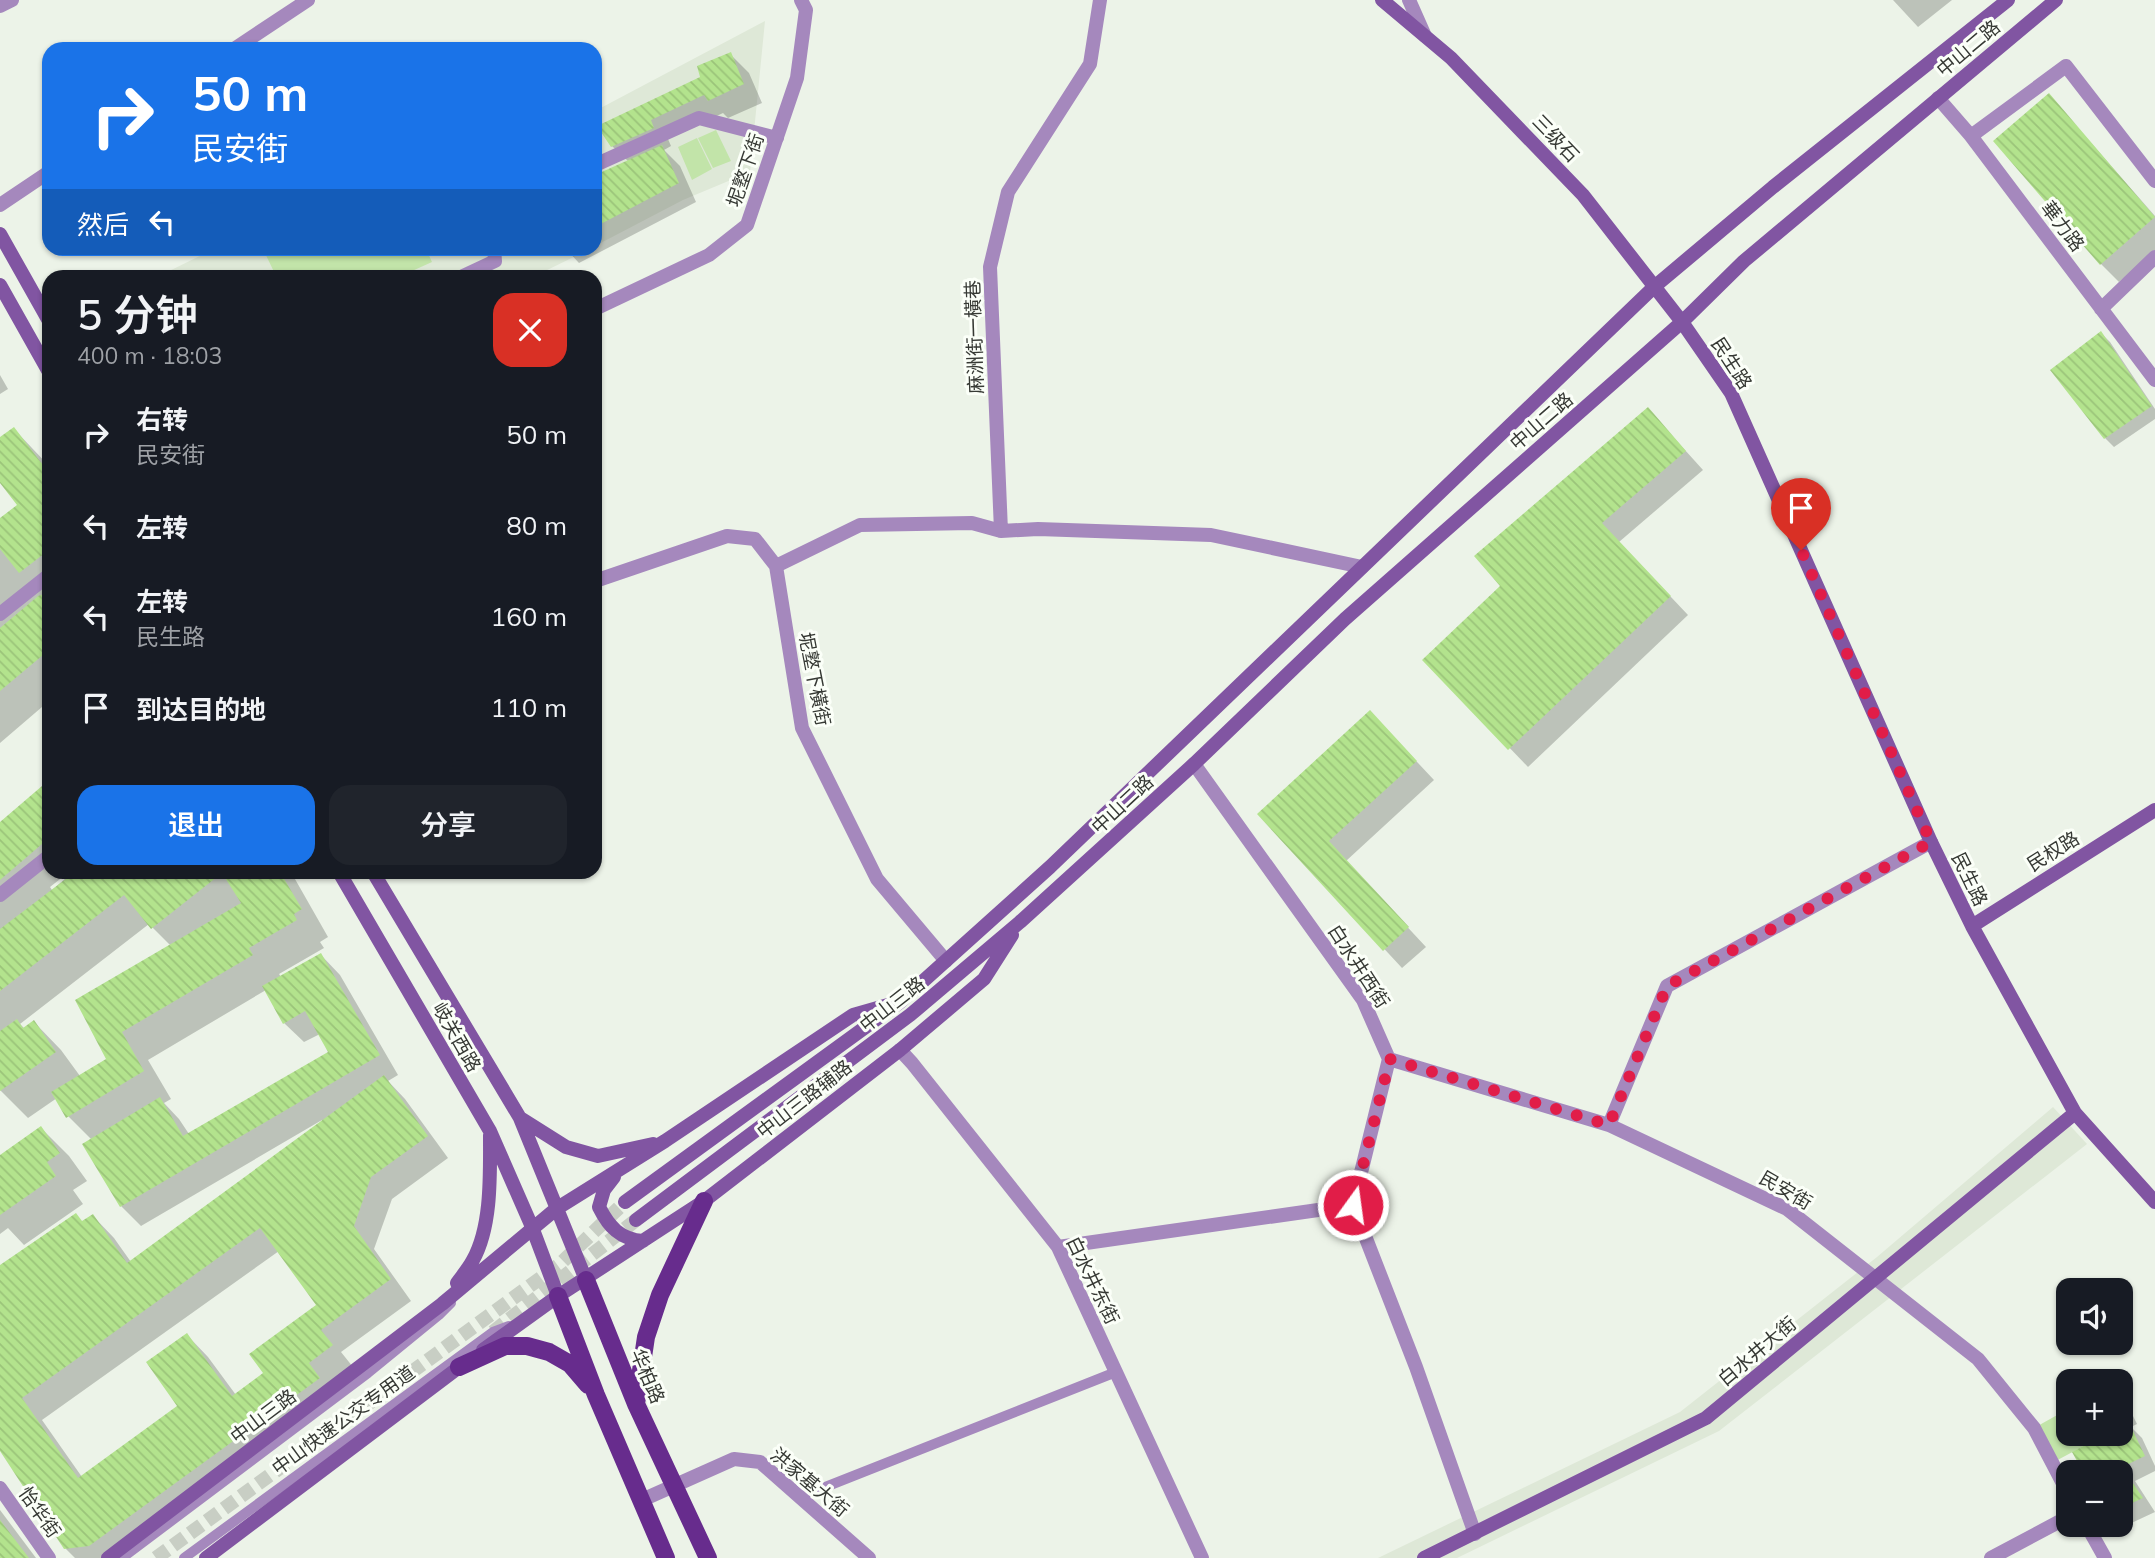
<!DOCTYPE html>
<html lang="zh">
<meta charset="utf-8">
<style>
body{margin:0;font-family:Mulish,"Noto Sans SC",sans-serif;background:#20242c;color:#f1f3f6;height:100vh;display:flex;flex-direction:column;font-size:26px;white-space:nowrap}
*{box-sizing:border-box;margin:0}
p{font-size:23px;color:#9ea1a6}
.icon{flex:none;width:38px;height:38px;fill:none;stroke:currentColor;stroke-width:2;stroke-linecap:round;stroke-linejoin:round}
.map{position:relative;flex:1;overflow:hidden}
.details{position:absolute;left:42px;top:270px;width:560px;height:609px;display:flex;flex-direction:column;background:#171b24;border-radius:21px;box-shadow:0 2px 5px #0004}
.details>*{flex:none}
.top-card{position:absolute;left:42px;top:42px;width:560px;height:214px;border-radius:21px;box-shadow:0 2px 5px #0004;background:#1a73e8;color:#fff;overflow:hidden}
.tools{position:absolute;left:2056px;top:1278px;display:grid;gap:14px}
.tools a{display:grid;place-items:center;width:77px;height:77px;border-radius:14px;background:#171b24;box-shadow:0 2px 5px #0004;font-size:35px}
.pin{position:absolute;display:grid;place-items:center;width:60px;height:60px;color:#fff;margin:-72px -30px;border-radius:50% 50% 50% 0;rotate:-45deg;box-shadow:0 0 7px #0007}
.pin .icon{rotate:45deg}
.me{position:absolute;width:77px;margin:-38px;rotate:14deg;stroke-linejoin:round;filter:drop-shadow(0 0 5px #0008)}
.turn{display:flex;align-items:center;gap:24px;height:147px;padding:0 35px;font-size:32px}
.turn .icon{width:91px;height:91px;stroke-width:2.5}
.turn b{display:block;font-size:49px;line-height:60px}
.then{display:flex;align-items:center;height:66px;padding:0 35px;background:#0003;gap:14px;font-size:26px}
.round{display:grid;place-items:center;flex:none;width:74px;height:74px;border-radius:21px;background:#20242c}
.overview{display:flex;align-items:center;justify-content:space-between;height:119px;padding:0 35px}
h1{font-size:42px;font-weight:600;line-height:52px}
.action{display:flex;gap:14px;margin-top:auto;padding:14px 35px}
.action a{flex:1;height:80px;border-radius:21px;background:#1a73e8;color:#fff;font-size:28px;font-weight:600;line-height:80px;text-align:center}
.action a+a{background:#20242c;color:#f1f3f6}
ul{padding:0;list-style:none}
li{display:flex;align-items:center;gap:21px;height:91px;padding:0 35px}
li div{flex:1}
li b{display:block;font-size:26px}
li em{font-style:normal}
.map>svg:first-child{display:block}
.built{fill:#dee8d7}
.garden{fill:#c2e4a9}
.shadow{fill:#0003;fill-rule:evenodd}
.building{fill:url(#building-back-hatch);fill-rule:evenodd}
.lines{fill:none;stroke-linecap:round;stroke-linejoin:round}
.secondary-tunnel{stroke:#c8cec4;stroke-width:14;stroke-dasharray:14 7;stroke-linecap:butt}
.lane{stroke:#a588bd;stroke-width:10}
.street{stroke:#a588bd;stroke-width:14}
.secondary{stroke:#8155a2;stroke-width:14}
.primary{stroke:#672c8d;stroke-width:18}
.route{stroke:#e11d48;stroke-width:12;stroke-dasharray:0 21.6}
.labels{text-anchor:middle;dominant-baseline:central;stroke-width:6;stroke-linejoin:round;paint-order:stroke}
.street-label{font-size:19px;fill:#363934;stroke:#fbfff8}
</style>
<div class="map">
<svg width="2155" height="1558" viewBox="0 0 2155 1558">
<defs>
<pattern id="building-back-hatch" width="6" height="6" patternUnits="userSpaceOnUse" patternTransform="scale(1.75)"><rect width="6" height="6" fill="#b3e38d"/><path d="M-1 5l2 2M0 0l6 6M5-1l2 2" fill="none" stroke="#9bc47a"/></pattern>
</defs>
<rect width="100%" height="100%" fill="#ecf3e8"/>
<!-- built -->
<path class="built" d="M 765,21 L 750,172 L 683,200 L 595,246 L 595,111 Z
M 214,249 L 590,249 L 535,276 L 159,276 Z
M 2053,1107 L 2087,1144 L 1719,1431 L 1457,1558 L 1378,1558 L 1680,1412 L 1877,1257 Z"/>
<!-- garden -->
<path class="garden" d="M 716,130 L 731,161 L 713,168 L 698,138 Z
M 697,138 L 712,169 L 692,180 L 678,147 Z
M 263,249 L 426,249 L 432,262 L 401,276 L 276,276 Z
M 2068,1409 L 2068,1433 L 2108,1433 L 2052,1463 L 2034,1428 Z"/>
<!-- shadow -->
<path class="shadow" d="M 1893,0 L 1952,0 L 1918,27 Z
M 730,54 L 749,73 L 762,103 L 728,118 L 723,113 L 668,139 L 671,146 L 664,150 L 680,166 L 696,202 L 579,263 L 565,248 L 595,248 L 595,175 L 629,162 L 612,146 L 703,78 Z
M 2049,95 L 2155,216 L 2155,252 L 2119,282 L 2101,264 Z
M 2101,333 L 2110,342 L 2155,409 L 2155,419 L 2114,447 L 2105,438 Z
M 0,375 L 8,389 L 0,394 Z
M 1648,409 L 1703,470 L 1619,542 L 1688,615 L 1528,767 L 1425,660 L 1503,586 Z
M 14,429 L 49,466 L 49,701 L 0,743 L 0,520 L 19,506 L 0,481 L 0,439 Z
M 1388,731 L 1434,780 L 1346,861 L 1426,947 L 1402,968 L 1259,814 Z
M 49,782 L 49,872 L 69,872 L 50,887 L 52,890 L 73,872 L 291,872 L 328,937 L 320,942 L 324,948 L 279,974 L 281,977 L 321,955 L 340,975 L 398,1075 L 388,1081 L 405,1099 L 448,1158 L 392,1199 L 374,1249 L 411,1301 L 341,1352 L 353,1367 L 123,1558 L 75,1558 L 65,1548 L 0,1447 L 0,1267 L 93,1216 L 114,1238 L 131,1262 L 323,1122 L 322,1120 L 141,1226 L 121,1206 L 92,1140 L 68,1116 L 57,1098 L 28,1118 L 0,1090 L 0,823 ZM 149,924 L 171,946 L 77,1001 L 108,1060 L 80,1076 L 61,1050 L 34,1022 L 25,1029 L 20,1024 ZM 266,990 L 284,1023 L 304,1042 L 320,1034 L 330,1053 L 189,1134 L 179,1119 L 164,1103 L 171,1099 L 148,1060 ZM 279,1251 L 319,1306 L 266,1374 L 236,1395 L 208,1357 L 187,1335 L 179,1406 L 82,1477 L 42,1420 Z
M 41,1128 L 69,1156 L 87,1181 L 73,1190 L 83,1204 L 24,1245 L 8,1228 L 0,1234 L 0,1157 Z
M 2121,1392 L 2137,1424 L 2131,1427 L 2142,1438 L 2155,1466 L 2155,1471 L 2135,1481 L 2155,1512 L 2110,1533 L 2099,1524 L 2121,1524 L 2121,1472 L 2074,1472 L 2083,1468 L 2121,1433 Z
M 0,1510 L 36,1558 L 0,1558 Z"/>
<!-- building -->
<path class="building" d="M 731,52 L 744,84 L 708,101 L 704,95 L 651,120 L 654,128 L 611,147 L 597,126 L 700,77 L 697,66 Z
M 2049,93 L 2155,217 L 2100,265 L 1993,141 Z
M 662,145 L 679,183 L 595,227 L 595,175 Z
M 2101,331 L 2152,406 L 2104,439 L 2050,370 Z
M 1648,407 L 1686,451 L 1602,523 L 1671,596 L 1508,750 L 1422,660 L 1500,586 L 1474,556 Z
M 14,427 L 49,473 L 49,550 L 19,573 L 0,549 L 0,518 L 17,505 L 0,483 L 0,437 Z
M 49,592 L 49,650 L 0,691 L 0,628 L 38,596 Z
M 1370,710 L 1417,761 L 1329,841 L 1409,927 L 1383,951 L 1257,814 Z
M 49,780 L 49,838 L 0,880 L 0,822 Z
M 75,872 L 280,872 L 302,909 L 294,914 L 297,920 L 249,948 L 253,955 L 122,1032 L 144,1071 L 66,1118 L 51,1092 L 106,1059 L 75,1000 L 241,903 L 222,873 L 151,929 L 124,895 L 0,991 L 0,929 Z
M 321,953 L 380,1055 L 120,1207 L 82,1144 L 160,1097 L 183,1136 L 328,1052 L 305,1011 L 283,1024 L 262,986 Z
M 17,1019 L 23,1028 L 34,1020 L 56,1052 L 0,1091 L 0,1031 Z
M 384,1075 L 428,1136 L 371,1177 L 354,1226 L 391,1279 L 321,1330 L 333,1345 L 309,1363 L 320,1378 L 89,1546 L 64,1549 L 0,1451 L 0,1265 L 76,1213 L 82,1221 L 93,1214 L 127,1263 ZM 260,1228 L 316,1305 L 249,1354 L 263,1373 L 232,1396 L 187,1333 L 146,1362 L 177,1406 L 78,1478 L 22,1398 Z
M 41,1126 L 60,1153 L 47,1162 L 56,1176 L 0,1215 L 0,1155 Z
M 2121,1406 L 2145,1456 L 2122,1467 L 2143,1498 L 2121,1508 L 2121,1472 L 2083,1472 L 2072,1452 L 2108,1433 L 2121,1433 Z
M 0,1520 L 29,1558 L 0,1558 Z"/>
<g class="lines">
<!-- secondary-tunnel -->
<path class="secondary-tunnel" d="M 493,1332 L 636,1220
M 156,1558 L 560,1264 L 625,1202"/>
<!-- lane -->
<path class="lane" d="M 800,1497 L 1116,1372
M 122,1558 L 368,1373 L 439,1315 L 451,1303
M 184,1558 L 493,1332 L 509,1326"/>
<!-- street -->
<path class="street" d="M 1409,0 L 1425,36
M 0,6 L 12,0
M 234,49 L 308,0
M 1938,98 L 1971,136 L 2155,380
M 1971,136 L 2066,66 L 2155,181
M 595,165 L 699,118 L 777,138
M 0,205 L 49,172
M 463,276 L 495,261 L 494,248
M 595,309 L 709,255 L 747,225 L 797,78 L 806,10 L 801,0
M 2101,309 L 2155,257
M 1001,531 L 990,267 L 1008,192 L 1090,64 L 1100,0
M 776,566 L 860,525 L 972,523 L 1001,531 L 1038,529 L 1211,535 L 1362,567
M 595,581 L 727,536 L 755,539 L 776,566 L 802,728 L 877,879 L 946,961
M 0,614 L 49,575
M 1194,764 L 1363,1000 L 1389,1059 L 1353,1205 L 1416,1367 L 1475,1534
M 0,895 L 49,856
M 900,1050 L 912,1063 L 1058,1247 L 1202,1558
M 1389,1059 L 1609,1125 L 1787,1209 L 1978,1359 L 2034,1428 L 2068,1493
M 1609,1125 L 1667,986 L 1931,842
M 1058,1247 L 1353,1205
M 0,1488 L 49,1558
M 642,1500 L 734,1459 L 760,1462 L 869,1558
M 2086,1524 L 2105,1558
M 1991,1558 L 2068,1517"/>
<!-- secondary -->
<path class="secondary" d="M 1382,0 L 1451,58 L 1583,195 L 1682,322 L 1731,393 L 1931,842 L 1972,926 L 2075,1113 L 2155,1202
M 0,234 L 49,321
M 0,285 L 49,372
M 339,872 L 490,1131 L 532,1227 L 558,1296
M 373,872 L 520,1118 L 586,1280
M 1972,926 L 2155,810
M 520,1118 L 566,1147 L 598,1156 L 653,1144
M 614,1177 L 604,1190 L 599,1207 C 609,1227 620,1239 643,1241
M 625,1202 L 900,1002 L 1050,867 L 1654,287 L 1773,187 L 2008,0
M 636,1220 L 910,1015 L 1020,922 L 1194,764 L 1345,619 L 1682,322 L 1744,261 L 2056,0
M 457,1283 C 462,1276 469,1268 473,1260 C 492,1226 490,1174 490,1135
M 483,1350 L 558,1296 L 704,1201 L 900,1050 L 984,979 L 1012,935
M 108,1558 L 442,1304 L 556,1209 L 665,1141 L 853,1015 L 888,1005
M 206,1558 L 466,1362
M 1424,1558 L 1706,1418 L 2075,1113"/>
<!-- primary -->
<path class="primary" d="M 586,1280 L 636,1404 L 708,1558
M 558,1296 L 596,1395 L 666,1558
M 459,1367 L 505,1346 L 527,1346 L 549,1352 L 570,1364 L 588,1385
M 636,1404 L 646,1337 L 660,1295 L 704,1201"/>
</g>
<g class="lines">
<!-- route -->
<path class="route" d="M 1353,1205 L 1390,1059 L 1609,1125 L 1667,986 L 1931,842 L 1801,550"/>
</g>
<g class="labels">
<!-- street labels -->
<g class="street-label">
<text transform="translate(1968 48) rotate(-40)">中山二路</text>
<text transform="translate(1556 138) rotate(46)">三级石</text>
<text transform="translate(745 170) rotate(-71)">坭墪下街</text>
<text transform="translate(2063 226) rotate(53)">華力路</text>
<text transform="translate(974 337) rotate(-92)">麻洲街一橫巷</text>
<text transform="translate(1732 363) rotate(57)">民生路</text>
<text transform="translate(1541 421) rotate(-41)">中山二路</text>
<text transform="translate(815 679) rotate(79)">坭墪下橫街</text>
<text transform="translate(1122 804) rotate(-43)">中山二路</text>
<text transform="translate(2053 851) rotate(-32)">民权路</text>
<text transform="translate(1970 879) rotate(64)">民生路</text>
<text transform="translate(1359 966) rotate(57)">白水井西街</text>
<text transform="translate(892 1004) rotate(-38)">中山三路</text>
<text transform="translate(457 1037) rotate(60)">岐关西路</text>
<text transform="translate(804 1099) rotate(-38)">中山三路辅路</text>
<text transform="translate(1786 1190) rotate(30)">民安街</text>
<text transform="translate(1093 1280) rotate(64)">白水井东街</text>
<text transform="translate(1757 1351) rotate(-40)">白水井大街</text>
<text transform="translate(648 1376) rotate(67)">华柏路</text>
<text transform="translate(263 1416) rotate(-37)">中山三路</text>
<text transform="translate(343 1420) rotate(-36)">中山快速公交专用道</text>
<text transform="translate(810 1482) rotate(40)">洪家基大街</text>
<text transform="translate(40 1512) rotate(55)">怡华街</text>
</g>
</g>
</svg>
<div class="tools">
<a><svg class="icon" aria-label="sound" viewBox="0 0 24 24"><path d="M4 9h4l5-4v14l-5-4H4zM17 9q2 3 0 6"/></svg></a>
<a>+</a>
<a>−</a>
</div>
<div class="pin" style="left:1801px;top:550px;background:#d93025"><svg class="icon" aria-label="arrive" viewBox="0 0 24 24"><path d="M6 21V4h12l-3 4 3 4H6"/></svg></div>
<svg class="me" style="left:1353px;top:1205px" viewBox="-20 -20 40 40"><circle r="17" fill="#e11d48" stroke="#fff" stroke-width="3"/><path d="M0-11L8 9 0 5-8 9z" fill="#fff"/></svg>
<div class="top-card">
<div class="turn"><svg class="icon" aria-label="right" viewBox="0 0 24 24"><path d="M7 20v-9h11M14 6l5 5-5 5"/></svg><div><b>50 m</b>民安街</div></div>
<div class="then">然后<svg class="icon" aria-label="left" viewBox="0 0 24 24"><path d="M17 20v-9H6M10 6l-5 5 5 5"/></svg></div>
</div>
<section class="details">
<div class="overview"><div><h1>5 分钟</h1><p>400 m · 18:03</p></div><a class="round" style="background:#d93025;color:#fff"><svg class="icon" aria-label="close" viewBox="0 0 24 24"><path d="M6 6l12 12M18 6L6 18"/></svg></a></div>
<ul>
<li><svg class="icon" aria-label="right" viewBox="0 0 24 24"><path d="M7 20v-9h11M14 6l5 5-5 5"/></svg><div><b>右转</b><p>民安街</p></div><em>50 m</em></li>
<li><svg class="icon" aria-label="left" viewBox="0 0 24 24"><path d="M17 20v-9H6M10 6l-5 5 5 5"/></svg><div><b>左转</b></div><em>80 m</em></li>
<li><svg class="icon" aria-label="left" viewBox="0 0 24 24"><path d="M17 20v-9H6M10 6l-5 5 5 5"/></svg><div><b>左转</b><p>民生路</p></div><em>160 m</em></li>
<li><svg class="icon" aria-label="arrive" viewBox="0 0 24 24"><path d="M6 21V4h12l-3 4 3 4H6"/></svg><div><b>到达目的地</b></div><em>110 m</em></li>
</ul>
<div class="action"><a>退出</a><a>分享</a></div>
</section>
</div>
